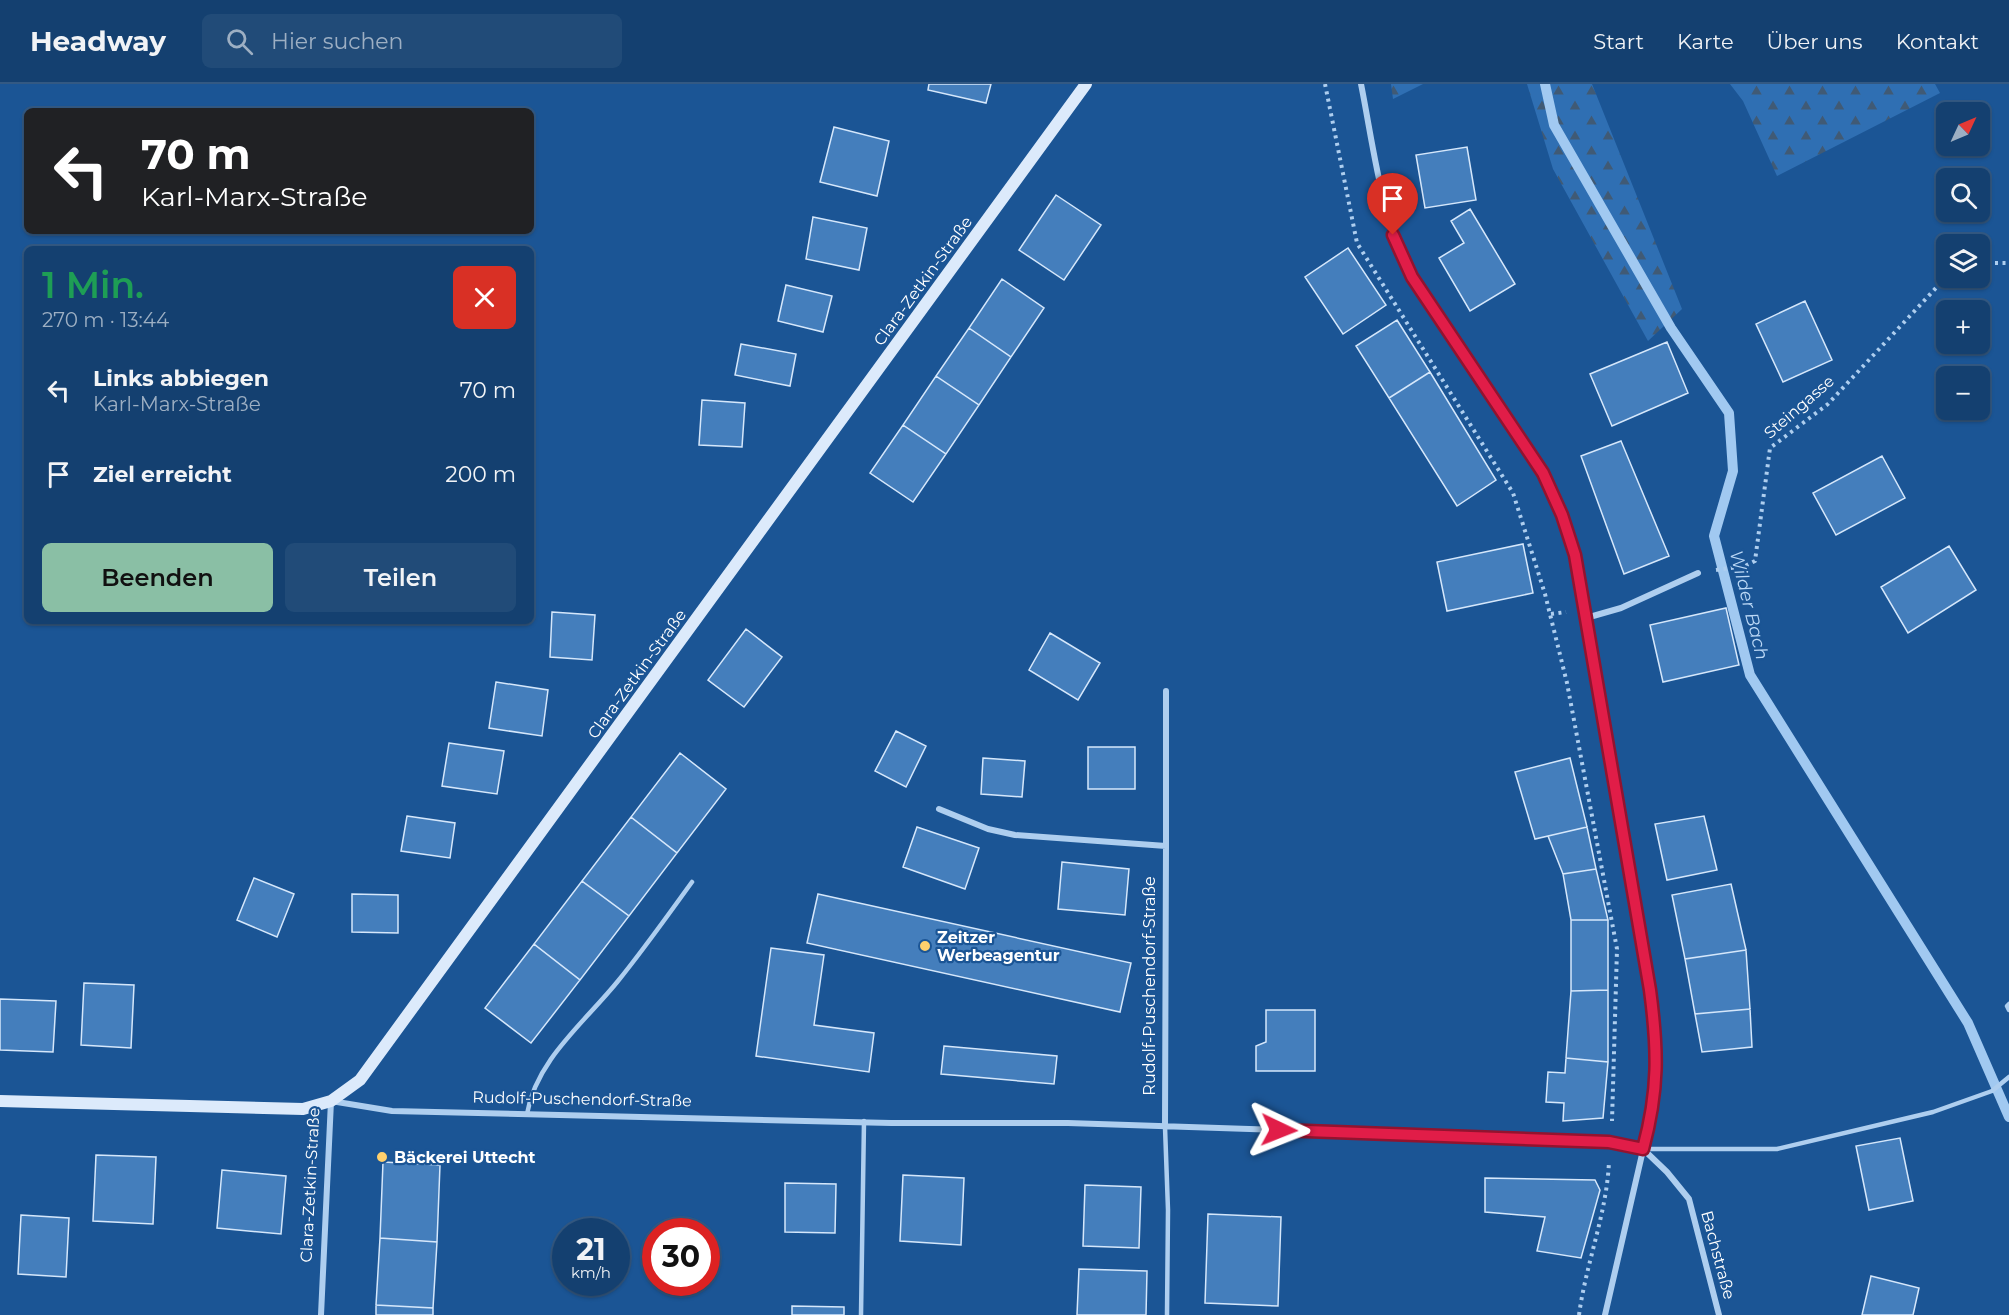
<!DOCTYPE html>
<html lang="de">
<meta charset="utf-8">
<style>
body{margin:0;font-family:Montserrat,sans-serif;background:#214b78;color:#f1f3f6;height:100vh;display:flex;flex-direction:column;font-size:22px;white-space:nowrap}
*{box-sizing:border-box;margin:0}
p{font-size:20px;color:#9dafc3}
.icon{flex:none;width:33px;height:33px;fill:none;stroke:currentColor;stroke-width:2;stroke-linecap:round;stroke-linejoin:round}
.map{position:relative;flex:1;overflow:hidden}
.sheet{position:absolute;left:24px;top:162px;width:510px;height:378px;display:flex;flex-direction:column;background:#144070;border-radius:9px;box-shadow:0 2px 4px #0004,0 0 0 2px #335983}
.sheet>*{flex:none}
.top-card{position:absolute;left:24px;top:24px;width:510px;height:126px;border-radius:9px;box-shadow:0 2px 4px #0004,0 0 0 2px #335983;background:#202124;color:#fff;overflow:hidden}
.needle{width:39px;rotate:46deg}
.tools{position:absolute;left:1936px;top:18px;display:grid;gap:12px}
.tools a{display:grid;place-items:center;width:54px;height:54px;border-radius:9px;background:#144070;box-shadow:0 2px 4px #0004,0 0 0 2px #335983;font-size:30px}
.speed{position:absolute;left:552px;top:1134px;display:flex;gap:12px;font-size:30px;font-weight:700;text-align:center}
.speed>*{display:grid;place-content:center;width:78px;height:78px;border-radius:50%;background:#144070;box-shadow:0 2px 4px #0004,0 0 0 2px #335983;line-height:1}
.speed small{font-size:15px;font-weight:400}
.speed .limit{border:9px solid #d22;background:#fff;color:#111}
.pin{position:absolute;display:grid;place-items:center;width:51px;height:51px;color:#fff;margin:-62px -26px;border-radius:50% 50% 50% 0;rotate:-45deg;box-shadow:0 0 6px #0007}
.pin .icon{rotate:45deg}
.me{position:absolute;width:66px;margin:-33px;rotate:92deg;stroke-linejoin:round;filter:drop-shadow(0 0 4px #0008)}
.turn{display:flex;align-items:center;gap:21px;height:126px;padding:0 18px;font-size:27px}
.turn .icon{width:78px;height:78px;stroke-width:2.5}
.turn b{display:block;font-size:42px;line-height:51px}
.round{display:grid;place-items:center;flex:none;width:63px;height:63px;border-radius:9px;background:#214b78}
.overview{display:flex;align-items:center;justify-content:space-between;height:102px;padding:0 18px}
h1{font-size:36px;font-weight:600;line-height:45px;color:#1e9e55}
.button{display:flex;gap:12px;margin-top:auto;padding:12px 18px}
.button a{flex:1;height:69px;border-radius:9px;background:#8abfa5;color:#111;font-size:24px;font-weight:600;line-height:69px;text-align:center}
.button a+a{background:#214b78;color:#f1f3f6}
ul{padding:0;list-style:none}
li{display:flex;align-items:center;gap:18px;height:84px;padding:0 18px}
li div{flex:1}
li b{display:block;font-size:22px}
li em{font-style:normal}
header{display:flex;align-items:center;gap:36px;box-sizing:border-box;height:84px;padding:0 30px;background:#144070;border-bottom:2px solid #335983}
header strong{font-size:28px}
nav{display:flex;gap:33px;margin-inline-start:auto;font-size:21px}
.search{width:420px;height:54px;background:#214b78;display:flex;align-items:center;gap:15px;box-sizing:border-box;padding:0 21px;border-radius:9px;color:#9dafc3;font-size:22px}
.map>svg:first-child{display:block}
.forest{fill:url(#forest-firs)}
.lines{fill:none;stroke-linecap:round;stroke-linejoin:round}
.stream{stroke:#a1c9f1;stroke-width:10}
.building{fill:#447ebc;stroke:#d5e7fb;stroke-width:1.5}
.path{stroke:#aeceef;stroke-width:4;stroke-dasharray:3 4.5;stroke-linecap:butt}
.lane{stroke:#aeceef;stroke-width:4.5}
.street{stroke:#aeceef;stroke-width:6}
.secondary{stroke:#dceafb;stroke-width:12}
.route-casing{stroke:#92132f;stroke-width:15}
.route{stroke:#e11d48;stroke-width:10}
.poi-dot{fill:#ffd06d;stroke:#1b5595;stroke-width:2}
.labels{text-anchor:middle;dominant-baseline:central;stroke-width:4.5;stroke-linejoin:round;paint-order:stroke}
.street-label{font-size:16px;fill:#fff;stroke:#1b5595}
.poi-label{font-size:16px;font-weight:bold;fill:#fff;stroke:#1b5595;text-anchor:start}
.water-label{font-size:18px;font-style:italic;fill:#bbd8f6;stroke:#1b5595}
</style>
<header>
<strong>Headway</strong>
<div class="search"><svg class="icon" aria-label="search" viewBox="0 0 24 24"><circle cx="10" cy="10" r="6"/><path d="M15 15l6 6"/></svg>Hier suchen</div>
<nav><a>Start</a><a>Karte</a><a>Über uns</a><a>Kontakt</a></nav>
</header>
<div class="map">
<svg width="2009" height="1231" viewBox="0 0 2009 1231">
<defs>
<pattern id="forest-firs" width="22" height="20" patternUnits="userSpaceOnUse" patternTransform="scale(1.5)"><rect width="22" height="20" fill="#2f6fb3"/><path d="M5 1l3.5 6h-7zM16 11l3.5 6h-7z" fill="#405a75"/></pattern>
</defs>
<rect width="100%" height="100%" fill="#1b5595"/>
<!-- forest -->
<path class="forest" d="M 1391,0 L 1423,0 L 1393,15 Z
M 1527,0 L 1592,0 L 1682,225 L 1648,257 L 1553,85 Z
M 1730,0 L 1935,0 L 1940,9 L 1777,92 L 1743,17 Z"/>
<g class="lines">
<!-- stream -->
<path class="stream" d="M 1545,0 L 1554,41 L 1671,244 L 1729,329 L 1733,387 L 1714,452 L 1750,591 L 1968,939 L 2009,1033"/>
</g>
<!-- building -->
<path class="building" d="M 929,0 L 991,0 L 986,19 L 928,6 Z
M 834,43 L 889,57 L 877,112 L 820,98 Z
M 1467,63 L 1476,116 L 1425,124 L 1416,71 Z
M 1056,111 L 1101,141 L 1064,196 L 1019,166 Z
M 1470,125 L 1515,200 L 1470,227 L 1439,174 L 1464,159 L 1451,137 Z
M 813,133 L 867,144 L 859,186 L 806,175 Z
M 1348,164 L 1386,221 L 1343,250 L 1305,193 Z
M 1002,195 L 1044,224 L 1011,273 L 969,244 Z
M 786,201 L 832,212 L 823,248 L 778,237 Z
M 1805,217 L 1832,276 L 1783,298 L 1756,240 Z
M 1397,236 L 1430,288 L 1389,314 L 1356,262 Z
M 969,244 L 1011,273 L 979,321 L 936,292 Z
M 1667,258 L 1688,309 L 1612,342 L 1590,290 Z
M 741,260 L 796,270 L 790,302 L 735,291 Z
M 1430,288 L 1496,396 L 1457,422 L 1389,314 Z
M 936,292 L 979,321 L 946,370 L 903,341 Z
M 702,316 L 745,319 L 742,363 L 699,361 Z
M 903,341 L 946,370 L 913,418 L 870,389 Z
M 1621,357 L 1669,472 L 1624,490 L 1581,372 Z
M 1882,372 L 1905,414 L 1836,451 L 1813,409 Z
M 1523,460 L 1533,509 L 1447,527 L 1437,478 Z
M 1949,462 L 1976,506 L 1908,549 L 1881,503 Z
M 1726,524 L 1739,581 L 1663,598 L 1650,541 Z
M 552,528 L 595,531 L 592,576 L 550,573 Z
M 746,545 L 782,573 L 744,623 L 708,596 Z
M 1050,549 L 1100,579 L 1078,616 L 1029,586 Z
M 496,598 L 548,606 L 542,652 L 489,644 Z
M 896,647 L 926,662 L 906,703 L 875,687 Z
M 449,659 L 504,667 L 497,710 L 442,702 Z
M 1088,663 L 1135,663 L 1135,705 L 1088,705 Z
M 680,669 L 726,705 L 677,769 L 631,733 Z
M 983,674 L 1025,677 L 1022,713 L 981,710 Z
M 1570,674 L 1587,743 L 1535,755 L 1515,688 Z
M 407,732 L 455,739 L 450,774 L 401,767 Z
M 1704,732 L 1717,786 L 1667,796 L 1655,740 Z
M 631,733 L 677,769 L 629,832 L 582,797 Z
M 917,743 L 979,764 L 965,805 L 903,783 Z
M 1587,743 L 1596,785 L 1563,790 L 1548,752 Z
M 1062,778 L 1129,785 L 1125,831 L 1058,825 Z
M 1596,785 L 1608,836 L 1571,836 L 1563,790 Z
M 254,794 L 294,810 L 277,853 L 237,836 Z
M 582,797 L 629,832 L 580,896 L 534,860 Z
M 1731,800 L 1746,866 L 1685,875 L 1672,811 Z
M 352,810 L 398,811 L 398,849 L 352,848 Z
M 818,810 L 1131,879 L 1120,928 L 807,859 Z
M 1571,836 L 1608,836 L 1608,906 L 1571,907 Z
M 534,860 L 580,896 L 531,959 L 485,924 Z
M 771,864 L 824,871 L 814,941 L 874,949 L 869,988 L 756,972 Z
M 1746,866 L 1750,925 L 1695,930 L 1685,875 Z
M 84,899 L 134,901 L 131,964 L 81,961 Z
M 1608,906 L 1608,978 L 1566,974 L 1571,907 Z
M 0,915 L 56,917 L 53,968 L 0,966 Z
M 1750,925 L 1752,963 L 1702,968 L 1695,930 Z
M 1266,926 L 1315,926 L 1315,987 L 1256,987 L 1256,962 L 1266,958 Z
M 944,962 L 1057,972 L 1054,1000 L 941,990 Z
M 1566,974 L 1608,978 L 1603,1034 L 1563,1037 L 1564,1019 L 1546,1018 L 1548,988 L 1565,989 Z
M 1900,1054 L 1913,1117 L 1869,1126 L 1856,1062 Z
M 96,1071 L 156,1073 L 153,1140 L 93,1137 Z
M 383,1078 L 440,1081 L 437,1158 L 380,1154 Z
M 222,1086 L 286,1092 L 281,1150 L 217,1144 Z
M 903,1091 L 964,1094 L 961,1161 L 900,1157 Z
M 1485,1094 L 1595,1096 L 1600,1106 L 1581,1174 L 1537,1167 L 1545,1133 L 1485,1128 Z
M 785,1099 L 836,1100 L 835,1149 L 785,1148 Z
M 1085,1101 L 1141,1103 L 1139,1164 L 1083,1162 Z
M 1208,1130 L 1281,1133 L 1278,1222 L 1205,1219 Z
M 21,1131 L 69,1134 L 66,1193 L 18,1190 Z
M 380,1154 L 437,1158 L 433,1224 L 376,1221 Z
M 1079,1185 L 1147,1187 L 1146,1231 L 1077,1231 Z
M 1871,1192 L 1919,1204 L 1913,1231 L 1862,1231 Z
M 376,1221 L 433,1224 L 433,1231 L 376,1231 Z
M 792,1222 L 844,1223 L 844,1231 L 792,1231 Z"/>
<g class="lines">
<!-- path -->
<path class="path" d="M 1325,0 L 1357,159 L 1513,409 L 1545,510 L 1567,599 L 1617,865 L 1612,1037
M 1980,179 L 2009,179
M 1716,486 L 1745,482 L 1755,477 L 1770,364 L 1828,320 L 1947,192
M 1551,530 L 1566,528
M 1579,1231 C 1586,1179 1607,1129 1609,1077"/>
<!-- lane -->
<path class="lane" d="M 2009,920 L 2007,922 L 2009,926
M 527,1030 C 536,976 585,938 618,897 C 644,865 668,831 692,798
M 1165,1043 L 1168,1126 L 1167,1231
M 1643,1065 L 1777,1065 L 1933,1028 L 1992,1007 L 2009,993
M 861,1231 L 864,1037"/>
<!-- street -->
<path class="street" d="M 1361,0 C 1374,65 1381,134 1412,193 L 1543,389 L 1562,431 L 1575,471 L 1657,955 L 1656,999 L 1652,1027 L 1605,1231
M 1586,534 L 1621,524 L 1698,489
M 1166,607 L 1166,762
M 939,725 L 988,745 L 1015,751 L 1166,762 L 1165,1043
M 321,1231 L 331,1017 L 392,1027 L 891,1039 L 1068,1039 L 1609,1057 L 1643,1065 L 1667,1088 L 1689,1115 L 1719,1231"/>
<!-- secondary -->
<path class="secondary" d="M 0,1017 L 303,1025 L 331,1017 L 360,996 L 1086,0"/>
</g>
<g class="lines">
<defs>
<path id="route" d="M 1279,1046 L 1609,1058 L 1643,1065 C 1659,1006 1658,966 1650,906 L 1575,471 L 1562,431 L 1543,389 L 1412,193 L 1393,151"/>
</defs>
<!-- route casing -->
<use href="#route" class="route-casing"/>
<!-- route -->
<use href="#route" class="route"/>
</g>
<!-- markers -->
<g class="poi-dot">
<circle cx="925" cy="862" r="6"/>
<circle cx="382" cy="1073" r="6"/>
</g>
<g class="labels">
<!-- street labels -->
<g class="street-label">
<text transform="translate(923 197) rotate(-54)">Clara-Zetkin-Straße</text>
<text transform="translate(1799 323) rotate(-41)">Steingasse</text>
<text transform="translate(637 590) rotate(-54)">Clara-Zetkin-Straße</text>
<text transform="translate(1149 902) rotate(-90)">Rudolf-Puschendorf-Straße</text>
<text transform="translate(582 1015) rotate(1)">Rudolf-Puschendorf-Straße</text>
<text transform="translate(310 1101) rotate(-87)">Clara-Zetkin-Straße</text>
<text transform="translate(1718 1171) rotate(75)">Bachstraße</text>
</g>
<!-- poi labels -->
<g class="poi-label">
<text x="937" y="853">Zeitzer<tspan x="937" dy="18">Werbeagentur</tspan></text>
<text x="394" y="1073">Bäckerei Uttecht</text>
</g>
<!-- water labels -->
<g class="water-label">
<text transform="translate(1749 521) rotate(76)">Wilder Bach</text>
</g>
</g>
</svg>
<div class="tools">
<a><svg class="needle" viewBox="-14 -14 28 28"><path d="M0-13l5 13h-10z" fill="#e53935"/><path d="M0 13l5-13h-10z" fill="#9dafc3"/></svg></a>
<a><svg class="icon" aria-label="search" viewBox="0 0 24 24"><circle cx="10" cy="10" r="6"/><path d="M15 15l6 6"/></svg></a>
<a><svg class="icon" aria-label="layers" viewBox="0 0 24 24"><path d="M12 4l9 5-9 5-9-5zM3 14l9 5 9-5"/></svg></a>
<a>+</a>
<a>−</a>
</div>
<div class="speed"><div>21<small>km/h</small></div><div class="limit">30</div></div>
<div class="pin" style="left:1393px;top:151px;background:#d93025"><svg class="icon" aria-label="arrive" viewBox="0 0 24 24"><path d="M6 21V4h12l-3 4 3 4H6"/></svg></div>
<svg class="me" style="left:1279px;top:1046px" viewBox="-20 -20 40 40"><path d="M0-17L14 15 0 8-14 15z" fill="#e11d48" stroke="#fff" stroke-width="4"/></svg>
<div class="top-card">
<div class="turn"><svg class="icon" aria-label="left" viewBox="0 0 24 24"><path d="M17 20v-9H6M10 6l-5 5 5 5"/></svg><div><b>70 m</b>Karl-Marx-Straße</div></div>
</div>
<section class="sheet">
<div class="overview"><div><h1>1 Min.</h1><p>270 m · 13:44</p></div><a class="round" style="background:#d93025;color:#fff"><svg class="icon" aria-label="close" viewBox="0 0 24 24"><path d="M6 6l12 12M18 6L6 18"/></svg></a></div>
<ul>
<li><svg class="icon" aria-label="left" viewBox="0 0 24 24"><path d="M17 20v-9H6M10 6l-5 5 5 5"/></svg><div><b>Links abbiegen</b><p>Karl-Marx-Straße</p></div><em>70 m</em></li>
<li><svg class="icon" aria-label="arrive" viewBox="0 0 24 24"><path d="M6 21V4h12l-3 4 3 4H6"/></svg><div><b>Ziel erreicht</b></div><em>200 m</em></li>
</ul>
<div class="button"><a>Beenden</a><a>Teilen</a></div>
</section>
</div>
